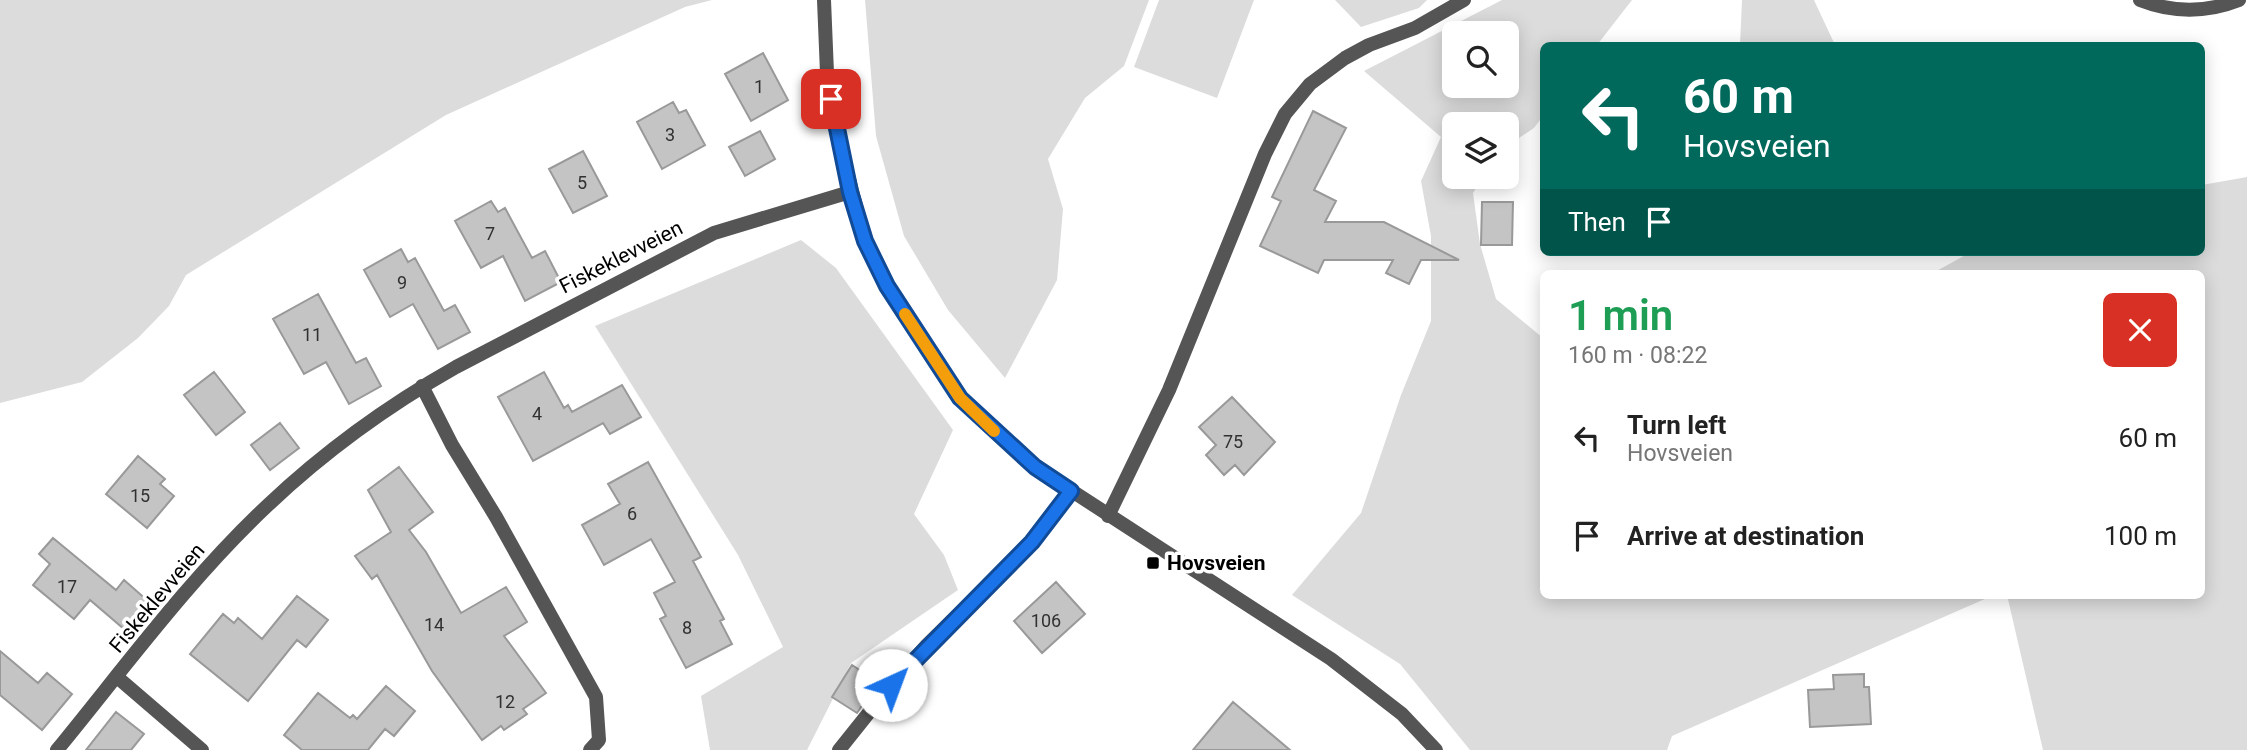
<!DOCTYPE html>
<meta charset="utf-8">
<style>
body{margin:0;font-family:Roboto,sans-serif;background:#f2f2f2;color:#222;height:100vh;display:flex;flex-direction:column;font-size:26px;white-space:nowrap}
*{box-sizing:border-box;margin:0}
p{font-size:23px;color:#767676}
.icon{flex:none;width:38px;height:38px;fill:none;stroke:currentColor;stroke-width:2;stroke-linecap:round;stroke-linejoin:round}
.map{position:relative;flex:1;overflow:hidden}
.sheet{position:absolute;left:1540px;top:270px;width:665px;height:329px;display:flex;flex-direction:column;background:#fff;border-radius:10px;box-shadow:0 4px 18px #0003}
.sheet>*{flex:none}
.top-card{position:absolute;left:1540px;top:42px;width:665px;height:214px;border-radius:10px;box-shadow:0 4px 18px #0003;background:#00695c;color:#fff;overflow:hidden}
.controls{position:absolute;left:1442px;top:21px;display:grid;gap:14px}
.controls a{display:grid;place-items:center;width:77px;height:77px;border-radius:10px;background:#fff;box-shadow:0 4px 18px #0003;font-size:35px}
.pin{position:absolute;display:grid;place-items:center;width:60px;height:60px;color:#fff;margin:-30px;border-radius:14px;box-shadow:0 4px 10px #0006}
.me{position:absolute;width:77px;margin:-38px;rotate:43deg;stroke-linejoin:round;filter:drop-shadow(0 0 5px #0008)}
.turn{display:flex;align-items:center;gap:24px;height:147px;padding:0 28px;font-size:32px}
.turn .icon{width:91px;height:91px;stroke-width:2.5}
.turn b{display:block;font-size:49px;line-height:60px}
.then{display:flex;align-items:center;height:66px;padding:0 28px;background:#0003;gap:14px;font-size:26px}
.round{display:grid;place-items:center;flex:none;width:74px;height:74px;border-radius:10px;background:#f2f2f2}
.overview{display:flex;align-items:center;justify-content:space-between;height:119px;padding:0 28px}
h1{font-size:42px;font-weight:600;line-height:52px;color:#1e9e55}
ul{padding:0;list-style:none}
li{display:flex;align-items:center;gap:21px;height:98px;padding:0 28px}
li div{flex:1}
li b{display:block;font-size:26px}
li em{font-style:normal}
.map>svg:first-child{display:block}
.green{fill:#dcdcdc;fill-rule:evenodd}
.building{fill:#c4c4c4;stroke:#999;stroke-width:2}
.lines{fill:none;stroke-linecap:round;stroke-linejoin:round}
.street{stroke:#555;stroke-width:14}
.route-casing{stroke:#114b97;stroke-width:18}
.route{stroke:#1a73e8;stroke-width:12}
.slow{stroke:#f59e0b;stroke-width:12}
.poi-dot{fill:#000;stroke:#fff;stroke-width:2.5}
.labels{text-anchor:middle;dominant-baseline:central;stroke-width:7;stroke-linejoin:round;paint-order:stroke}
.number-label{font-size:18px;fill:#313131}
.street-label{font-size:21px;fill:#000;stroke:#fff}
.poi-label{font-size:21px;font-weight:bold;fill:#000;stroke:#fff;text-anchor:start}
</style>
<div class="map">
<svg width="2247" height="750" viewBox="0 0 2247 750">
<rect width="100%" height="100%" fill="#fff"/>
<!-- green -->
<path class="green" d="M 0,0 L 712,0 L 685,7 L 446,115 L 186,275 L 169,306 L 138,338 L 82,382 L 0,403 Z
M 865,0 L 1149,0 L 1124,66 L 1085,98 L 1048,159 L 1063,209 L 1057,280 L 1005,378 L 948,310 L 904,236 L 876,136 Z
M 1159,0 L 1254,0 L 1217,98 L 1134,67 Z
M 1335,0 L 1427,0 L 1419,8 L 1361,27 Z
M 1502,0 L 1632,0 L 1597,45 L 1544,46 L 1543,116 L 1534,128 L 1507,146 L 1507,124 L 1454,124 L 1454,177 L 1483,177 L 1473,193 L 1480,244 L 1496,299 L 1543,338 L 1544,595 L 1994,595 L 1672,736 L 1667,750 L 1470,750 L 1400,664 L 1292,595 L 1361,513 L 1401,395 L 1431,321 L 1431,236 L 1421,181 L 1441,137 L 1364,71 ZM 1454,33 L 1507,33 L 1507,86 L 1454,86 Z
M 1742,0 L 1814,0 L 1835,45 L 1740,45 Z
M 2247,177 L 2247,750 L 2043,750 L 2007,595 L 2202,595 L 2202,273 L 1933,273 L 1971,252 L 2202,252 L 2202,185 Z
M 801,240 L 836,268 L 953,430 L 914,514 L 944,555 L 958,590 L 851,663 L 807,750 L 710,750 L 701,696 L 783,647 L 738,555 L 595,326 Z"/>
<!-- building -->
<path class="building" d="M 763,53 L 788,100 L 751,121 L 725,74 Z
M 673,102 L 679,113 L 686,110 L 705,145 L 662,169 L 637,122 Z
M 1313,111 L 1346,128 L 1314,190 L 1336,201 L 1325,222 L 1384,222 L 1459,260 L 1421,260 L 1409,284 L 1386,273 L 1393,260 L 1324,260 L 1318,273 L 1260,246 L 1281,201 L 1272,197 Z
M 760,131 L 775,159 L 745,176 L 729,147 Z
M 583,151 L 607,196 L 573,213 L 549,169 Z
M 491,201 L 498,212 L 505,208 L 532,258 L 545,251 L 561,282 L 525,301 L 503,256 L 481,268 L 455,221 Z
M 1482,202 L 1513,202 L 1512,245 L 1481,245 Z
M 401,249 L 408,262 L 415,258 L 444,311 L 455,305 L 470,332 L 438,349 L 413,304 L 390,317 L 364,270 Z
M 318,294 L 356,363 L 366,358 L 381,386 L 349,404 L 326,362 L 304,374 L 273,319 Z
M 214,372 L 245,412 L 216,435 L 184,395 Z
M 544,372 L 564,408 L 568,405 L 572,412 L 622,385 L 641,417 L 610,434 L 603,423 L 533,461 L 498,397 Z
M 1232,397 L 1275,442 L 1244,475 L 1235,465 L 1224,475 L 1206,455 L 1216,445 L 1199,427 Z
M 280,423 L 299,448 L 270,470 L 251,445 Z
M 138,456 L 165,479 L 160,484 L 174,496 L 147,528 L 106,494 Z
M 648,462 L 701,557 L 693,561 L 724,619 L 720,621 L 732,644 L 686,668 L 660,619 L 666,616 L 654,593 L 675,582 L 651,539 L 604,565 L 582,525 L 620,504 L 608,484 Z
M 399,467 L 433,512 L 409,530 L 426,552 L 461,613 L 506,587 L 527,622 L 504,636 L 546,693 L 523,709 L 527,714 L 504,730 L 501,726 L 482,740 L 432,671 L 377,575 L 372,579 L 355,556 L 391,532 L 368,490 Z
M 53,538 L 116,590 L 124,580 L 148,601 L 124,629 L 90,600 L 74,619 L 33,585 L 50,564 L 39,554 Z
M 1056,582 L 1085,614 L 1042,653 L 1014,621 Z
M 297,596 L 328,620 L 306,647 L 297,640 L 248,701 L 190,654 L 223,614 L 234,623 L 238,618 L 262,639 Z
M 0,651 L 38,683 L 47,673 L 72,694 L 42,730 L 0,695 Z
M 852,665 L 878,682 L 857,713 L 832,697 Z
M 1864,674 L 1864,687 L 1869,687 L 1871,724 L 1810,727 L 1808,690 L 1834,689 L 1833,675 Z
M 386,686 L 415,711 L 394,736 L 385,729 L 368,750 L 302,750 L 284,735 L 318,693 L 350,718 L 353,715 L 357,719 Z
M 1233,702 L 1290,750 L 1193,750 Z
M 116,712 L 144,734 L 131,750 L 86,750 Z"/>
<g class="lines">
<!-- street -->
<path class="street" d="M 824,0 L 827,73 L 835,125 L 865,241 L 887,286 L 960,398 L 1035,467 L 1331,659 L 1402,714 L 1436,750
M 2140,0 C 2173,13 2206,13 2239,0
M 422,386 L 452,445 L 496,517 L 596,697 L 599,740 L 590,750
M 1108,516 L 1169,390 L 1265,154 L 1285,114 L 1310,84 L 1345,58 L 1369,45 L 1415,28 L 1464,0
M 117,677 L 202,750
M 57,750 C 125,667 190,578 268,505 C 324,452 389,405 456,367 L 714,233 L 850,192
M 839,750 L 891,685 L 927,645 L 1032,542 L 1071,491"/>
</g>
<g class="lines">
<defs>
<path id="route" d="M 831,99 L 850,192 L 865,241 L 887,286 L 960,398 L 1035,467 L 1071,491 L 1032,542 L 891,685"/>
</defs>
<!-- route casing -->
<use href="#route" class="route-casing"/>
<!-- route -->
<use href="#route" class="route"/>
<!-- slow -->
<path class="slow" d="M 905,314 L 960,398 L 994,431"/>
</g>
<!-- markers -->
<rect class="poi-dot" x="1146" y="556" width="14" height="14" rx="3.5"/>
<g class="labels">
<!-- number labels -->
<g class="number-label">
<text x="759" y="86">1</text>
<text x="670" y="134">3</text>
<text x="582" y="182">5</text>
<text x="490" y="233">7</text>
<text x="402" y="282">9</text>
<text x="312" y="334">11</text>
<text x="537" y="413">4</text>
<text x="1233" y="441">75</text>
<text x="140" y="495">15</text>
<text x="632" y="513">6</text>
<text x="67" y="586">17</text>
<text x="1046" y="620">106</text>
<text x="434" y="624">14</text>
<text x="687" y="627">8</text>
<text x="505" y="701">12</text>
</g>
<!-- street labels -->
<g class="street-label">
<text transform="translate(621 257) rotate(-27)">Fiskeklevveien</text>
<text transform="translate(157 598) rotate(-50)">Fiskeklevveien</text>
</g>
<!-- poi labels -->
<g class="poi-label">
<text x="1167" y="563">Hovsveien</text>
</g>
</g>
</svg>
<div class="controls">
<a><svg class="icon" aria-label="search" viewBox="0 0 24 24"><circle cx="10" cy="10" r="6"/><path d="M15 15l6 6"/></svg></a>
<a><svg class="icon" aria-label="layers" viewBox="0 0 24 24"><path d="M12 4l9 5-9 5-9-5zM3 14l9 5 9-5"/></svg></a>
</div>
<div class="pin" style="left:831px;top:99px;background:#d93025"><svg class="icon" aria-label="arrive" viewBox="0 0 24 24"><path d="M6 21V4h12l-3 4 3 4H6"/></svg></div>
<svg class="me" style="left:891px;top:685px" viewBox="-20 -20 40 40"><circle r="19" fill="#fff"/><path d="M0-13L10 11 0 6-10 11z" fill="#1a73e8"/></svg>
<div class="top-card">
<div class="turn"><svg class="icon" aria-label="left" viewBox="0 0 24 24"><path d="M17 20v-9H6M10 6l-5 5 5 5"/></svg><div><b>60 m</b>Hovsveien</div></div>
<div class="then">Then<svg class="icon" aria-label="arrive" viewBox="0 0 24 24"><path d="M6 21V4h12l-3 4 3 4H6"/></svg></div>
</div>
<section class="sheet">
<div class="overview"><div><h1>1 min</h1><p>160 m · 08:22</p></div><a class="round" style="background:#d93025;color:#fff"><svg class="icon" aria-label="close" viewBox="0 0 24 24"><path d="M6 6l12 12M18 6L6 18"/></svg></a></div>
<ul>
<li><svg class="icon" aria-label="left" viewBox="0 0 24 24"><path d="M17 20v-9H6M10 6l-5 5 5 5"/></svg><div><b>Turn left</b><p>Hovsveien</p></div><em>60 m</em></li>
<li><svg class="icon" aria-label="arrive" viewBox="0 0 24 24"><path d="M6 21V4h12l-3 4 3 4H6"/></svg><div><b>Arrive at destination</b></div><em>100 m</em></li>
</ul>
</section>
</div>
